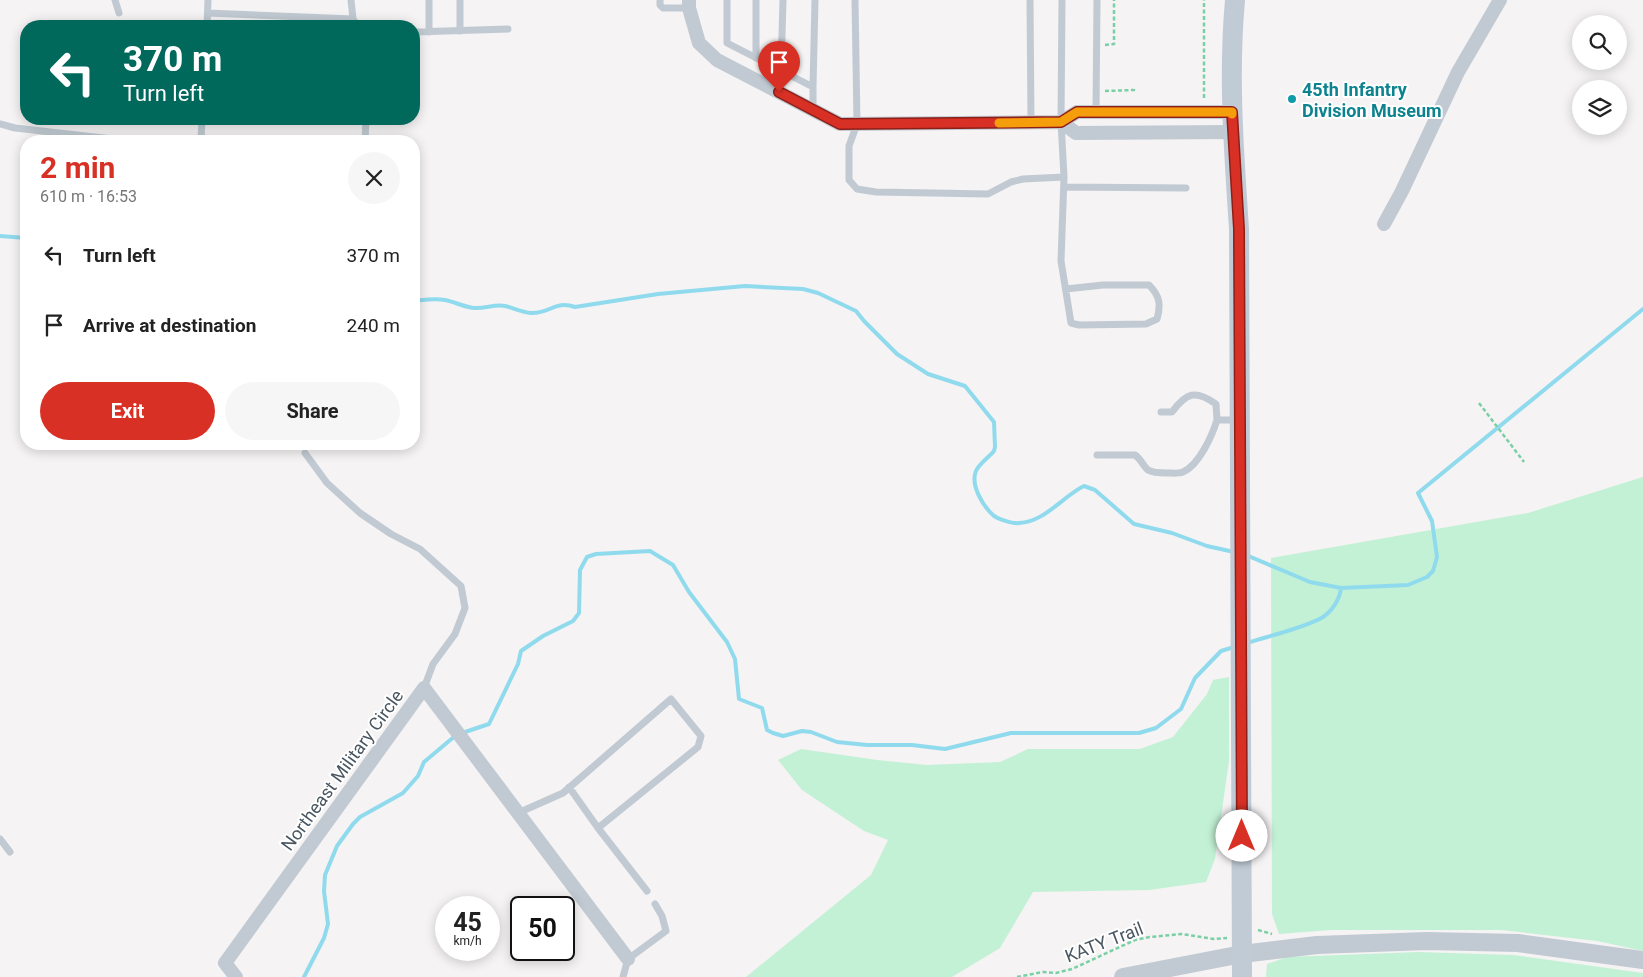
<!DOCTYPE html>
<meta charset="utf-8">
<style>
body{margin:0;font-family:Roboto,sans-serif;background:#f6f6f6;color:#222;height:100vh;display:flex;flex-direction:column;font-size:19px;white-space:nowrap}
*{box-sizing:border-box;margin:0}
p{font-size:16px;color:#767676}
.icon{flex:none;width:28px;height:28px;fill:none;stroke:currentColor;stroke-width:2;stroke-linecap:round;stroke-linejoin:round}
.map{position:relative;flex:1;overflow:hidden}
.drawer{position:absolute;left:20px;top:135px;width:400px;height:315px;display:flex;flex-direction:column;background:#fff;border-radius:20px;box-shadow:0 2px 12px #0003}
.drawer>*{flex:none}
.hud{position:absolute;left:20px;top:20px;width:400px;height:105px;border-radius:20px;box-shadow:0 2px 12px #0003;background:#00695c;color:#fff;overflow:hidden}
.controls{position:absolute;left:1572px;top:15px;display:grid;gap:10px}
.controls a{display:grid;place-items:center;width:55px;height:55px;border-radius:50%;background:#fff;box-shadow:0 2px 12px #0003;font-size:25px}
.speed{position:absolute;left:435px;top:896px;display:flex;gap:10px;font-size:25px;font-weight:700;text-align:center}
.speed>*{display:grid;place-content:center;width:65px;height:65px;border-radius:50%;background:#fff;box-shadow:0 2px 12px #0003;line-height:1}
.speed small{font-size:12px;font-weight:400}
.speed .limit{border:2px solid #111;border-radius:8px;background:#fff;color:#111}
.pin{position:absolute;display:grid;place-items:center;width:42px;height:42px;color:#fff;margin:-51px -21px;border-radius:50% 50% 50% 0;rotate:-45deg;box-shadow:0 0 5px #0007}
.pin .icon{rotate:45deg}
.me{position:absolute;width:55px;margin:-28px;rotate:0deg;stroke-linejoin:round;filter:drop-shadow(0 0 4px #0008)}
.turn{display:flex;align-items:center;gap:18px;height:105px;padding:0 20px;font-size:22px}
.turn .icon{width:65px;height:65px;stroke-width:2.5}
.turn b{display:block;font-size:35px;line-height:42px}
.round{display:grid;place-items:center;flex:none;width:52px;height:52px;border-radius:26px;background:#f6f6f6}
.headline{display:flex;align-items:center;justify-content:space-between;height:85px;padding:0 20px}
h1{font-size:30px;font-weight:700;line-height:38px;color:#d93025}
.primary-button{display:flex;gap:10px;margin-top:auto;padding:10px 20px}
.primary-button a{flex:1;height:58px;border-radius:30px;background:#d93025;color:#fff;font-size:20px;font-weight:700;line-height:58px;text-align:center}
.primary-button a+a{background:#f6f6f6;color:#222}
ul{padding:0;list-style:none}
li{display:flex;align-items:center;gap:15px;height:70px;padding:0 20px}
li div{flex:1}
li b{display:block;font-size:19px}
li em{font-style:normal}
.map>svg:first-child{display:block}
.green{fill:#c3f1d5}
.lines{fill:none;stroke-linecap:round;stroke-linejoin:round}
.stream{stroke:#90daee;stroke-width:4}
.path{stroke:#7ad0a6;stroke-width:2.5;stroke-dasharray:4 2.5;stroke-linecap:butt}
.service{stroke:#c1cad2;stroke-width:7}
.minor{stroke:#c1cad2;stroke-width:14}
.tertiary{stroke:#c1cad2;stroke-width:18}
.secondary{stroke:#c1cbd6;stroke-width:20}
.route-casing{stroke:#8d1f18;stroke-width:12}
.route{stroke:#d93025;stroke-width:9}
.slow{stroke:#f59e0b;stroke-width:9}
.culture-dot{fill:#0f9aa8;stroke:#fff;stroke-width:2}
.labels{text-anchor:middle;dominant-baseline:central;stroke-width:4;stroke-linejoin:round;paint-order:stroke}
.culture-label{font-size:18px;font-weight:bold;fill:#0d838f;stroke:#fff;text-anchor:start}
.street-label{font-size:18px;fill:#4a5661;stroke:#fff}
</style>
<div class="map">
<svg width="1643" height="977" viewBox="0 0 1643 977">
<rect width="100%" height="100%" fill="#f5f3f3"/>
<!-- green -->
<path class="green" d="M 1643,477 L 1643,951 L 1597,941 L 1501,930 L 1331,930 L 1279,934 L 1272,914 L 1271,558 L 1528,513 Z
M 1229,677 L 1229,761 L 1215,859 L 1206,882 L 1149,890 L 1033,892 L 1000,948 L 952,977 L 746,977 L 871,875 L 888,840 L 864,831 L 802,790 L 778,760 L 801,749 L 877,760 L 927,765 L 1000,762 L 1028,749 L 1140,749 L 1173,737 L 1207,694 L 1213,680 Z
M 1418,952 L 1514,955 L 1643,973 L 1643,977 L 1266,977 L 1267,964 L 1287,957 Z"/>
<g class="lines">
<!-- stream -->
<path class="stream" d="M 0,236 L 26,238
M 414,301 C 424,300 434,298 445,300 C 455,302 464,307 474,308 C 485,309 494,304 505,306 C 514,308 521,312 531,313 C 550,314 555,300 575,307 L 658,294 L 745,286 L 803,289 L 818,293 L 856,311 L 864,321 L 897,354 L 928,374 L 965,386 L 994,422 L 995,447 L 994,451 C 989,457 979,464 976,471 C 970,485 983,506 993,515 C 997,519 1013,524 1019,523 C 1045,522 1063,496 1084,486 L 1095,490 L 1134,524 L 1172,533 L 1207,546 L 1234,552
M 1246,555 L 1310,582 L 1341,588 L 1408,585 L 1427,577 L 1433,571 L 1437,557 L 1432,521 L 1418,493 L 1643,309
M 1247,643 C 1268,636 1305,628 1323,617 C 1332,611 1340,599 1341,588
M 462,733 L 489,724 L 518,664 L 521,651 L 543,636 L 573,621 L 579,613 L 580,570 L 587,557 L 596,554 L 650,551 L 673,565 L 689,592 L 727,642 L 735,659 L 739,699 L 762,708 L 767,730 L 773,733 L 783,736 L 802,731 L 811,732 L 837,742 L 867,745 L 912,745 L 945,749 L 1011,733 L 1139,733 L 1156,728 L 1181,709 L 1195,678 L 1221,651 L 1234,647
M 304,977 L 324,938 L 328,924 L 324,891 L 325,875 L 337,846 L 353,824 L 360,817 L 403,793 L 418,776 L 424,762 L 455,736"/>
<!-- path -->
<path class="path" d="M 1105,45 L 1114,44 L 1114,0
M 1105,91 L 1134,90 L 1134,87
M 1204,98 L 1204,0
M 1479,403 L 1524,462
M 1258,930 L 1272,934
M 1017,977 L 1043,972 L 1056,973 L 1072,969 L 1135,940 L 1150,937 L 1182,934 L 1214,939 L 1227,938"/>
<!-- service -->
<path class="service" d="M 115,0 L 119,13
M 351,0 L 353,19 L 358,26
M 429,0 L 429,32
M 660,0 L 660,5 L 663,8 L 689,8
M 727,0 L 727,43 L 813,87 L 813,110
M 855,0 L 857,124 L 849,146 L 849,180 L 857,189 L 876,192 L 988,194 L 1011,182 L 1023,179 L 1064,177
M 1030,0 L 1031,122
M 1062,0 L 1061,122 L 1064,177 L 1061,261 L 1071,323 L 1079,325 L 1146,324 L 1157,319 C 1161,305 1160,296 1149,285 L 1103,285 L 1066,289
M 208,13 L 353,19
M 207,26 L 208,0
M 460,31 L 460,0
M 414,32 L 508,29
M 756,58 L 756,0
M 781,71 L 783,0
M 813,87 L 815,0
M 1096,112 L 1097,0
M 0,124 L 15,128 L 130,141
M 201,141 L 202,119
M 365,141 L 366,119
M 1064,187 L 1186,188
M 1161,412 L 1172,412 C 1186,393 1195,389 1216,404 L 1217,420
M 305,453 L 327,483 L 360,513 L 391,534 L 420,549 L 461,586 L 465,608 L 455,634 L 433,664 L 424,688
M 1097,455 L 1135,455 C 1141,459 1143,466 1148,470 C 1153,473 1162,473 1167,473 C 1172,473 1178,474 1183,472 C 1199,465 1212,436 1217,420 L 1237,420
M 518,813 L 563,793 L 671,699 L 701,736 L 698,747 L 598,828 L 569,787
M 598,828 L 647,891
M 0,839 L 10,852
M 623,977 L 628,959 L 666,931 L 662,916 L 655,904"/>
<!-- minor -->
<path class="minor" d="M 689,0 L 689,8 L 699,43 L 717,60 L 840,124 L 1061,122 L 1077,112 L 1232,112
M 1061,122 L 1076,133 L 1233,132
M 1384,224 L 1402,191 L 1458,72 L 1500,0
M 236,977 L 225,963 L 424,688 L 628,959"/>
<!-- tertiary -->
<path class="tertiary" d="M 1123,977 L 1242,954 L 1317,945 L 1427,941 L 1518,943 L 1643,960"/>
<!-- secondary -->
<path class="secondary" d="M 1235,0 C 1228,77 1234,153 1239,229 L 1242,977"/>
</g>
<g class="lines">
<defs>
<path id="route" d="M 779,92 L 840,124 L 1061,122 L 1077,112 L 1232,112 L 1239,229 L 1242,836"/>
</defs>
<!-- route casing -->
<use href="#route" class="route-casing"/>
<!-- route -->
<use href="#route" class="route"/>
<!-- slow -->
<path class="slow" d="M 999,123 L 1061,122 L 1077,112 L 1232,112 L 1232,114"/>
</g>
<!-- markers -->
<circle class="culture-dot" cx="1292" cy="99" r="5"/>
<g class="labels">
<!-- culture labels -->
<g class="culture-label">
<text x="1302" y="89">45th Infantry<tspan x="1302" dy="21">Division Museum</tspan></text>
</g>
<!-- street labels -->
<g class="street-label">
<text transform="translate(342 770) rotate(-54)">Northeast Military Circle</text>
<text transform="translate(1104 942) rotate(-21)">KATY Trail</text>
</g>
</g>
</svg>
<div class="controls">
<a><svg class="icon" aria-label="search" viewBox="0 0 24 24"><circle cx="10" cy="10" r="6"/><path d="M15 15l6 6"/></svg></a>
<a><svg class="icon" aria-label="layers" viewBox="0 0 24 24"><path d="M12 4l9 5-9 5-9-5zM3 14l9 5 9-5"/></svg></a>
</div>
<div class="speed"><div>45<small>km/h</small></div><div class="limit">50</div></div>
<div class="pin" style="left:779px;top:92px;background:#d93025"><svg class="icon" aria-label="arrive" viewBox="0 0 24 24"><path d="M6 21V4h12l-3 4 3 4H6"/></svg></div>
<svg class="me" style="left:1242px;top:836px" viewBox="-20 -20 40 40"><circle r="19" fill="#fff"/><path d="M0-13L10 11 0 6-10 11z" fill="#d93025"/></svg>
<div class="hud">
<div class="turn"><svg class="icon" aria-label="left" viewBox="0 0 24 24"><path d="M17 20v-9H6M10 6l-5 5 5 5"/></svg><div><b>370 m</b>Turn left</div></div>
</div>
<section class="drawer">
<div class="headline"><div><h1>2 min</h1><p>610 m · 16:53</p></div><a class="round"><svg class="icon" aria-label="close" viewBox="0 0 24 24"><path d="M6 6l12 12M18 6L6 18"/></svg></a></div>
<ul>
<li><svg class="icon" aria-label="left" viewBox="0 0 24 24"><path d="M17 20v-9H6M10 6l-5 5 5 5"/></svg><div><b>Turn left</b></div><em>370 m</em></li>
<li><svg class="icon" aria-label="arrive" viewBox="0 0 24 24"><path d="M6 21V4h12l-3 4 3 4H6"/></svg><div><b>Arrive at destination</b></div><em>240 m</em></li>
</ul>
<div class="primary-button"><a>Exit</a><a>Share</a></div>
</section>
</div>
